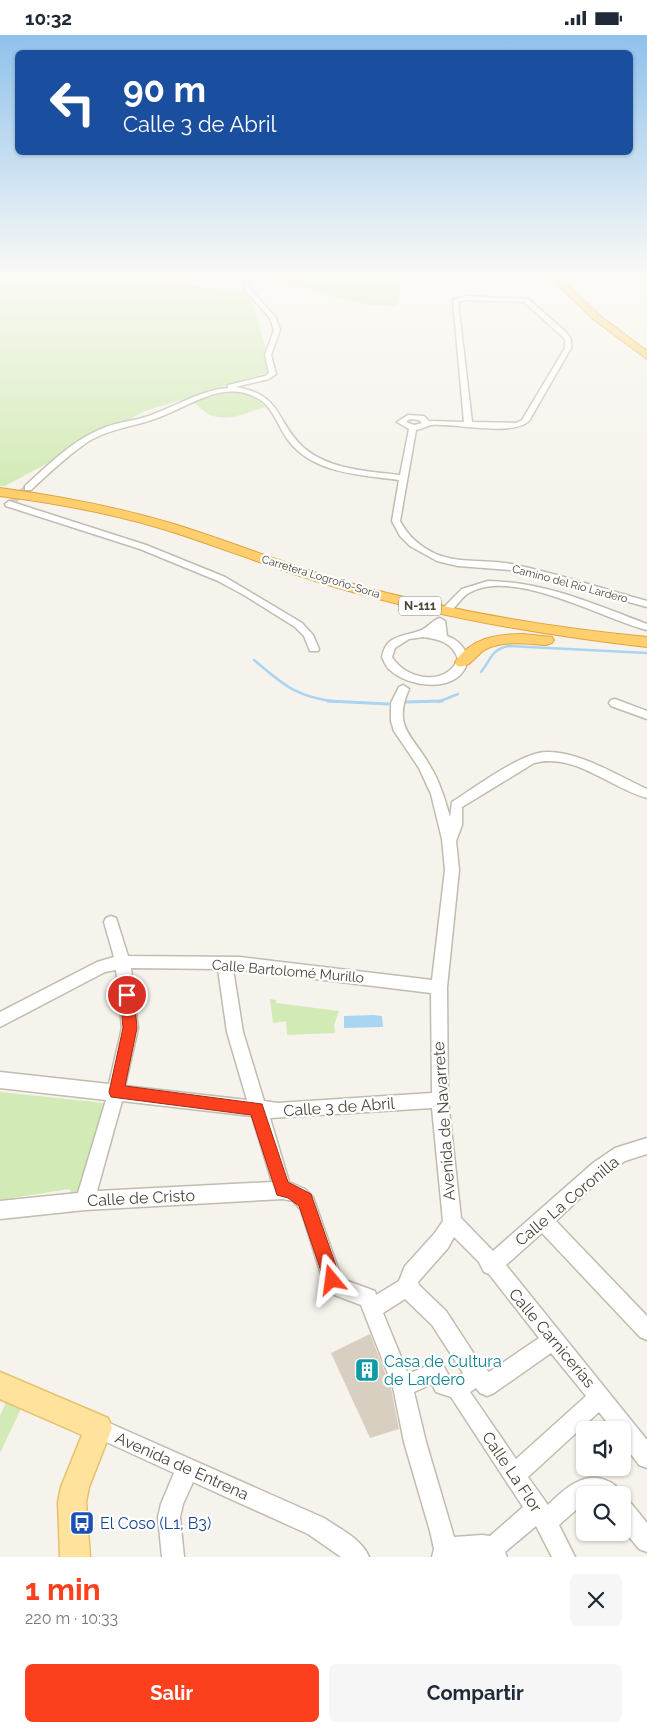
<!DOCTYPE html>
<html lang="es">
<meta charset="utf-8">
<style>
body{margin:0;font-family:Raleway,sans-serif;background:#f6f6f7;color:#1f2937;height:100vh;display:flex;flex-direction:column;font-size:19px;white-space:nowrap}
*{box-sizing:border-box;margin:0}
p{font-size:16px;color:#747a83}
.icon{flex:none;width:28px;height:28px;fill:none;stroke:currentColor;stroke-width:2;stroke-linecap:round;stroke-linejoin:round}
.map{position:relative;height:1522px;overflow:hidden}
.panel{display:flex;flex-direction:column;background:#fff;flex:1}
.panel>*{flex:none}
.guide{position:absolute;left:15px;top:15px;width:618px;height:105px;border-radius:8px;box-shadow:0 1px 4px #0004;background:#1a4fa0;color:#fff;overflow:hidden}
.controls{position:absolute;left:576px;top:1386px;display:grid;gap:10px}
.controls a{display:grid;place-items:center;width:55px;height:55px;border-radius:8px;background:#fff;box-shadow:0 1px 4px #0004;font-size:25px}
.pin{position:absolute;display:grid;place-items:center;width:42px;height:42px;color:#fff;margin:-21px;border:2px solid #fff;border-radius:50%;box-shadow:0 1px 5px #0007}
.me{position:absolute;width:55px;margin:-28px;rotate:344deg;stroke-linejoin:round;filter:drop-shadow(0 0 4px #0008)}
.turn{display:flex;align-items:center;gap:18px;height:105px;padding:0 25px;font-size:22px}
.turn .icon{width:65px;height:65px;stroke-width:2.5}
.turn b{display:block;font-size:35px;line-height:42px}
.round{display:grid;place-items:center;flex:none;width:52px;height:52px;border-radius:8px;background:#f6f6f7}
.summary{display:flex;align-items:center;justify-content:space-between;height:85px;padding:0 25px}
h1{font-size:30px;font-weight:700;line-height:38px;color:#fc3f1d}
.cta{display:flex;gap:10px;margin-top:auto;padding:10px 25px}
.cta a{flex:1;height:58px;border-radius:8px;background:#fc3f1d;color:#fff;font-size:20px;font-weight:700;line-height:58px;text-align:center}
.cta a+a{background:#f6f6f7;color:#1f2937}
.status{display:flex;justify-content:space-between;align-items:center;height:35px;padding:0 25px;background:#fff;direction:ltr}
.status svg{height:14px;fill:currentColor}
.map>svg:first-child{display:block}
.green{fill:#d2eab5}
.water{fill:#a9d4f2}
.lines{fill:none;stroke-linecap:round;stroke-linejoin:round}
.stream-far1{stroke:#a9d4f2;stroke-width:2.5}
.stream{stroke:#a9d4f2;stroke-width:3}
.building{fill:#d8cfc1}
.minor-tunnel{stroke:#d4d0c8;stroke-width:8;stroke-dasharray:8 4;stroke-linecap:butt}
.minor-casing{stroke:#c2bbae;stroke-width:3}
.major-casing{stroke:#e6c16a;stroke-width:3}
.highway-casing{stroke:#e0a43c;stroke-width:2}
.minor{fill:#fff;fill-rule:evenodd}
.major{fill:#ffe39c;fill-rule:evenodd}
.highway{fill:#ffcf6e;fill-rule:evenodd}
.route{fill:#fc3f1d;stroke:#a42913}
.labels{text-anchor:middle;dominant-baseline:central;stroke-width:4.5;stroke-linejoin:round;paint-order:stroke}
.far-street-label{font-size:11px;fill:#4b4439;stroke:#fff}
.shield{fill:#fff;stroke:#817c74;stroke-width:1}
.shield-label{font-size:12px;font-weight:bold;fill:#4b4439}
.street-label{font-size:14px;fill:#4b4439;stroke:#fff}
.near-street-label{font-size:16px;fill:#4b4439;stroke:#fff}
.near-culture-label{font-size:16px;fill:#0d838f;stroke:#fff;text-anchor:start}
.near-transit-label{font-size:16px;fill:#164399;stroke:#fff;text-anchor:start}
</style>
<div class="status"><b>10:32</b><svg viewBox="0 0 49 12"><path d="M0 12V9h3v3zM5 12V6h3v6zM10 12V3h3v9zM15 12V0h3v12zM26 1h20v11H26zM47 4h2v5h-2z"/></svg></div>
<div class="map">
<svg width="647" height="1522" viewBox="0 0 647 1522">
<rect width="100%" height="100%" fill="#f6f3ec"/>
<!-- green -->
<path class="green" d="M 0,242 L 112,242 L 249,257 L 273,336 L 145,376 L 5,451 L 0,451 Z
M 263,242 L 398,242 L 402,253 L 396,271 L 366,270 Z
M 237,355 L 255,363 L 266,372 C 246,377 224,390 205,377 C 201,374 198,370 193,367 Z
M 270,964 L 276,965 L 276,968 L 339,976 L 334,990 L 335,998 L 287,1000 L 286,986 L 273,988 Z
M 0,1057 L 104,1068 L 79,1157 L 71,1157 L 69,1154 L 0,1165 Z
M 11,1355 L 27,1361 L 0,1418 L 0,1381 Z"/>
<!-- water -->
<path class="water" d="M 373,980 L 382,981 L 383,992 L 344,993 L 344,981 Z"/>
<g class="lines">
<!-- stream-far1 -->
<path class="stream-far1" d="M 254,625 C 285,651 296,662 337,667
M 481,637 C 491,625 491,614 509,611 L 647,618
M 438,667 L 458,659"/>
<!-- stream -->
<path class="stream" d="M 328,666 L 388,669
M 405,667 L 442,666"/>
</g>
<!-- building -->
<path class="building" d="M 370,1299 L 391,1353 L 399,1394 L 370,1403 L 331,1318 Z"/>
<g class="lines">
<!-- minor-tunnel -->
<path class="minor-tunnel" d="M 12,466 L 28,453"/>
<defs>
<path id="minor" d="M 244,246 L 248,246 L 251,255 L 276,283 L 280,295 L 271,320 L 276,339 L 269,344 L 235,352 C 283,359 275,387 304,413 C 330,435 368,436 400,440 L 409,394 L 397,387 L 408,380 L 424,381 L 429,386 L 464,387 L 453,265 L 465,261 L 528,264 L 566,297 L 571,304 L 571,313 L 529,386 C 511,402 456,388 431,390 C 427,391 422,394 416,395 L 400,486 C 408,501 420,512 436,519 C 460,529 486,524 511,529 C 557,538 602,554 647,566 L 647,572 L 511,535 L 458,531 L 437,526 L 410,511 L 400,501 L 392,486 L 399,445 C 362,440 313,439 288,405 C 278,392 273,371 257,363 C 223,344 189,372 157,383 C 134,392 111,393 89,406 C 68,420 49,438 31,455 L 25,455 L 25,451 C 48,430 72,406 101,394 C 119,386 139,386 156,378 C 180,369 202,355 228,353 L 228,350 L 265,341 L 269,338 L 265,320 L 274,295 L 270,283 L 245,255 ZM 465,265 L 524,267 L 565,304 L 565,313 L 522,385 L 516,388 L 472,387 L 458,267 ZM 410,384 L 419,385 L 422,388 L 414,390 L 406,387 Z
M 9,466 L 146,510 L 225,542 L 302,588 L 313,600 L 319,614 L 318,616 L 310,616 L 304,601 L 295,592 L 244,560 L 218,546 L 140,514 L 6,471 L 5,469 Z
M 488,546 C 546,547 594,569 647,589 L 647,595 C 603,584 513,532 469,558 C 463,561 458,569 453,574 L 445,574 L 444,572 L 462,554 Z
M 440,583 L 445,586 L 447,601 C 458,605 465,612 468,624 C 467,627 466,632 464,635 C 450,658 407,651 390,635 C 386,632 384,626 382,622 C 386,600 402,602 419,596 C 427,594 432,585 440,583 ZM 423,602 C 439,604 453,608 458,624 C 446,652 406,645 392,622 L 395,613 L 409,604 Z
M 403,650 L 409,654 C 392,693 413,700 430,731 C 440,747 445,765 450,782 L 452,767 C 474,753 522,717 546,717 C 579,716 618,741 647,754 L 647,763 C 610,753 574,717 534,728 L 462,772 L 462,790 L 456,806 L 459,835 L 447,952 L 448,1065 L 461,1183 L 493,1216 L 593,1128 L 615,1113 L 647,1103 L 647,1119 L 625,1126 L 605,1140 L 556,1186 L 647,1281 L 647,1305 L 640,1302 L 542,1198 L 506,1230 L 647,1405 L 647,1433 L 639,1430 L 622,1407 L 622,1395 L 613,1395 L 599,1377 L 528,1442 L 548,1470 C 562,1456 583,1436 605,1445 C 614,1448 618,1452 622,1460 L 585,1460 L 585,1467 L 559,1490 L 575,1522 L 552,1522 L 536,1491 L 505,1517 L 507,1522 L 432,1522 L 434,1514 L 430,1496 L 404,1407 L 393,1352 L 361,1270 L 332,1259 L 325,1252 L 301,1175 L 293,1166 L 283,1164 L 85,1175 L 0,1184 L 0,1166 L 78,1158 L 106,1065 L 0,1053 L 0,1037 L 109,1049 L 122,993 L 116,935 L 105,937 L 0,992 L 0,977 L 97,927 L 114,922 L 104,887 L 106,883 L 111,881 L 116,883 L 128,921 L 240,922 L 432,945 L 445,835 L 442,804 L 431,759 L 419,733 L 394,696 L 391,686 L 391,668 L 399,652 ZM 131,933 L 218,934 L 227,997 L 247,1065 L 125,1051 L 138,993 ZM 233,934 L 431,958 L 432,1058 L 278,1068 L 264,1066 L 243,997 ZM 122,1066 L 252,1081 L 272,1147 L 97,1156 ZM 432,1073 L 443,1186 L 434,1199 L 405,1231 L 399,1246 L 376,1260 L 375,1256 L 345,1245 L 340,1239 L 313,1162 L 305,1154 L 289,1147 L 270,1083 ZM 454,1202 L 479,1227 L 484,1237 L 489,1239 L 539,1303 L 489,1337 L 476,1322 L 446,1276 L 419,1250 L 418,1247 L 448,1213 ZM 405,1264 L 432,1290 L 463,1338 L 456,1342 L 449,1341 L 443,1330 L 436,1327 L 408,1339 L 383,1278 ZM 551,1318 L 586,1361 L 516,1424 L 470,1357 L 476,1353 L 480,1358 L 487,1361 L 494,1358 ZM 432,1349 L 436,1357 L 451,1362 L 523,1472 L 490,1501 L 482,1500 L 454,1502 L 426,1407 L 414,1357 Z
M 615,664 L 647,676 L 647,684 L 611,671 L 609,668 L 611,665 Z
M 98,1383 L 324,1483 C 340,1494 362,1504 369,1522 L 341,1522 L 308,1499 L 193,1447 L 183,1469 L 180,1482 L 184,1522 L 162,1522 L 158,1482 L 161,1469 L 174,1438 L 91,1400 L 88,1393 L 91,1386 Z
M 622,1464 L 630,1467 L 647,1488 L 647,1517 L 639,1514 L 622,1493 Z"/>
<path id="major" d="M 0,1337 L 108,1383 L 112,1393 L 89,1452 L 86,1467 L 90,1522 L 60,1522 L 58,1467 L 61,1452 L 82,1400 L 0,1364 Z"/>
<path id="highway" d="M 550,242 L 559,242 L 599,280 L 647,316 L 647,324 L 593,284 Z
M 0,453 C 59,461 117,472 174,489 C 232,507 288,530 346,547 C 445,575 545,592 647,602 L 647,612 C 541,600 437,582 335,552 C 277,535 221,512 163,494 C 110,478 55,468 0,461 Z
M 523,599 L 552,602 L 554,605 L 552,608 L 546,610 C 527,609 504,605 486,614 C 475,620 471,634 457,631 L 455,627 C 471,603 496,599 523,599 Z"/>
</defs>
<!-- minor casing -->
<use href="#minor" class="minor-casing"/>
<!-- major casing -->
<use href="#major" class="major-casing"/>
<!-- highway casing -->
<use href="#highway" class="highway-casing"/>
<!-- minor -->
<use href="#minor" class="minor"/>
<!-- major -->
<use href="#major" class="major"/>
<!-- highway -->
<use href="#highway" class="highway"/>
</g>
<!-- sky -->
<linearGradient id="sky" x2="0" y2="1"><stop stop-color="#8fc1ec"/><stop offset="0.53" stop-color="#fbfaf6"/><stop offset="1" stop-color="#fbfaf6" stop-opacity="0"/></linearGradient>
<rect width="647" height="455" fill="url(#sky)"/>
<!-- route -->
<path class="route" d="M 127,954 L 132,956 L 134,960 L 137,993 L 125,1051 L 262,1069 L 288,1147 L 311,1159 L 341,1245 L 338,1251 L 332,1254 L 326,1251 L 299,1171 L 288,1163 L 277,1160 L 251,1080 L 111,1062 L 109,1057 L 123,993 L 120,960 L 122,956 Z"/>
<!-- icons -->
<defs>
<symbol id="building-square" viewBox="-11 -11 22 22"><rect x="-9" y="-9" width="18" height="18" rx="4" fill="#0f9aa8" stroke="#fff"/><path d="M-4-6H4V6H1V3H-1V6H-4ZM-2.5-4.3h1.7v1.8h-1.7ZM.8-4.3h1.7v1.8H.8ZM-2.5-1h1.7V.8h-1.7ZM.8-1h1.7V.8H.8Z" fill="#fff"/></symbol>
<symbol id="bus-square" viewBox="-11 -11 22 22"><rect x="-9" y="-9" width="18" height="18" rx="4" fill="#1a4fb4" stroke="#fff"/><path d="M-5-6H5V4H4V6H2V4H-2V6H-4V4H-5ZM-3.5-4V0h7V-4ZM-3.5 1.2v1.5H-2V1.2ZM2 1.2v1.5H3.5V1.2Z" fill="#fff"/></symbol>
</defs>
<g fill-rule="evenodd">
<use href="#building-square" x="353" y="1321" width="28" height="28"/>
<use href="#bus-square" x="68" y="1474" width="28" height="28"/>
</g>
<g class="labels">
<!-- far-street labels -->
<g class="far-street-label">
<text transform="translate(321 542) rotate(17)">Carretera Logroño-Soria</text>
<text transform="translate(570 549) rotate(15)">Camino del Río Lardero</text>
</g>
<!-- shield labels -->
<rect class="shield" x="399" y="561.5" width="42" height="19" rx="4"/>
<g class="shield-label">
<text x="420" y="571">N-111</text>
</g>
<!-- street labels -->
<g class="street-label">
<text transform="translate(288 936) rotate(5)">Calle Bartolomé Murillo</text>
</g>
<!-- near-street labels -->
<g class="near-street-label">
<text transform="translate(339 1072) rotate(-4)">Calle 3 de Abril</text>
<text transform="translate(444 1086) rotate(-94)">Avenida de Navarrete</text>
<text transform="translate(141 1163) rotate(-3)">Calle de Cristo</text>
<text transform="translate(567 1166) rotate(-40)">Calle La Coronilla</text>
<text transform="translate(552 1303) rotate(50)">Calle Carnicerías</text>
<text transform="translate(182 1431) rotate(24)">Avenida de Entrena</text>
<text transform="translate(512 1437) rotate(56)">Calle La Flor</text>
</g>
<!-- near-culture labels -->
<g class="near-culture-label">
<text x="384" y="1326">Casa de Cultura<tspan x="384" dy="18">de Lardero</tspan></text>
</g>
<!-- near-transit labels -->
<g class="near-transit-label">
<text x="100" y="1488">El Coso (L1, B3)</text>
</g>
</g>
</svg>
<div class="controls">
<a><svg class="icon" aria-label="sound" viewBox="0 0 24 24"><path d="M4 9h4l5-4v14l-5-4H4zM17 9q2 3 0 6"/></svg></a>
<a><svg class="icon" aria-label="search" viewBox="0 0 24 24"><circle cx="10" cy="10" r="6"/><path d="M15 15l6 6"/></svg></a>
</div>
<div class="pin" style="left:127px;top:960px;background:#d93025"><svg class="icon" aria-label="arrive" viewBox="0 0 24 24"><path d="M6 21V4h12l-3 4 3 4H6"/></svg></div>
<svg class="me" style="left:332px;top:1245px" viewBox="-20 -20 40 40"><path d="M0-17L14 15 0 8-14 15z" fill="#fc3f1d" stroke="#fff" stroke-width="4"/></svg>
<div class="guide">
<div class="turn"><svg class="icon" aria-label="left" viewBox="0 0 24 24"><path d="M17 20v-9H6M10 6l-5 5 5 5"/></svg><div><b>90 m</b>Calle 3 de Abril</div></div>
</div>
</div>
<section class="panel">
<div class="summary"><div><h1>1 min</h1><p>220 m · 10:33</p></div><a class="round"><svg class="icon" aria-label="close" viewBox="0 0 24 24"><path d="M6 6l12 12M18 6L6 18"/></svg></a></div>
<div class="cta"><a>Salir</a><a>Compartir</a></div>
</section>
